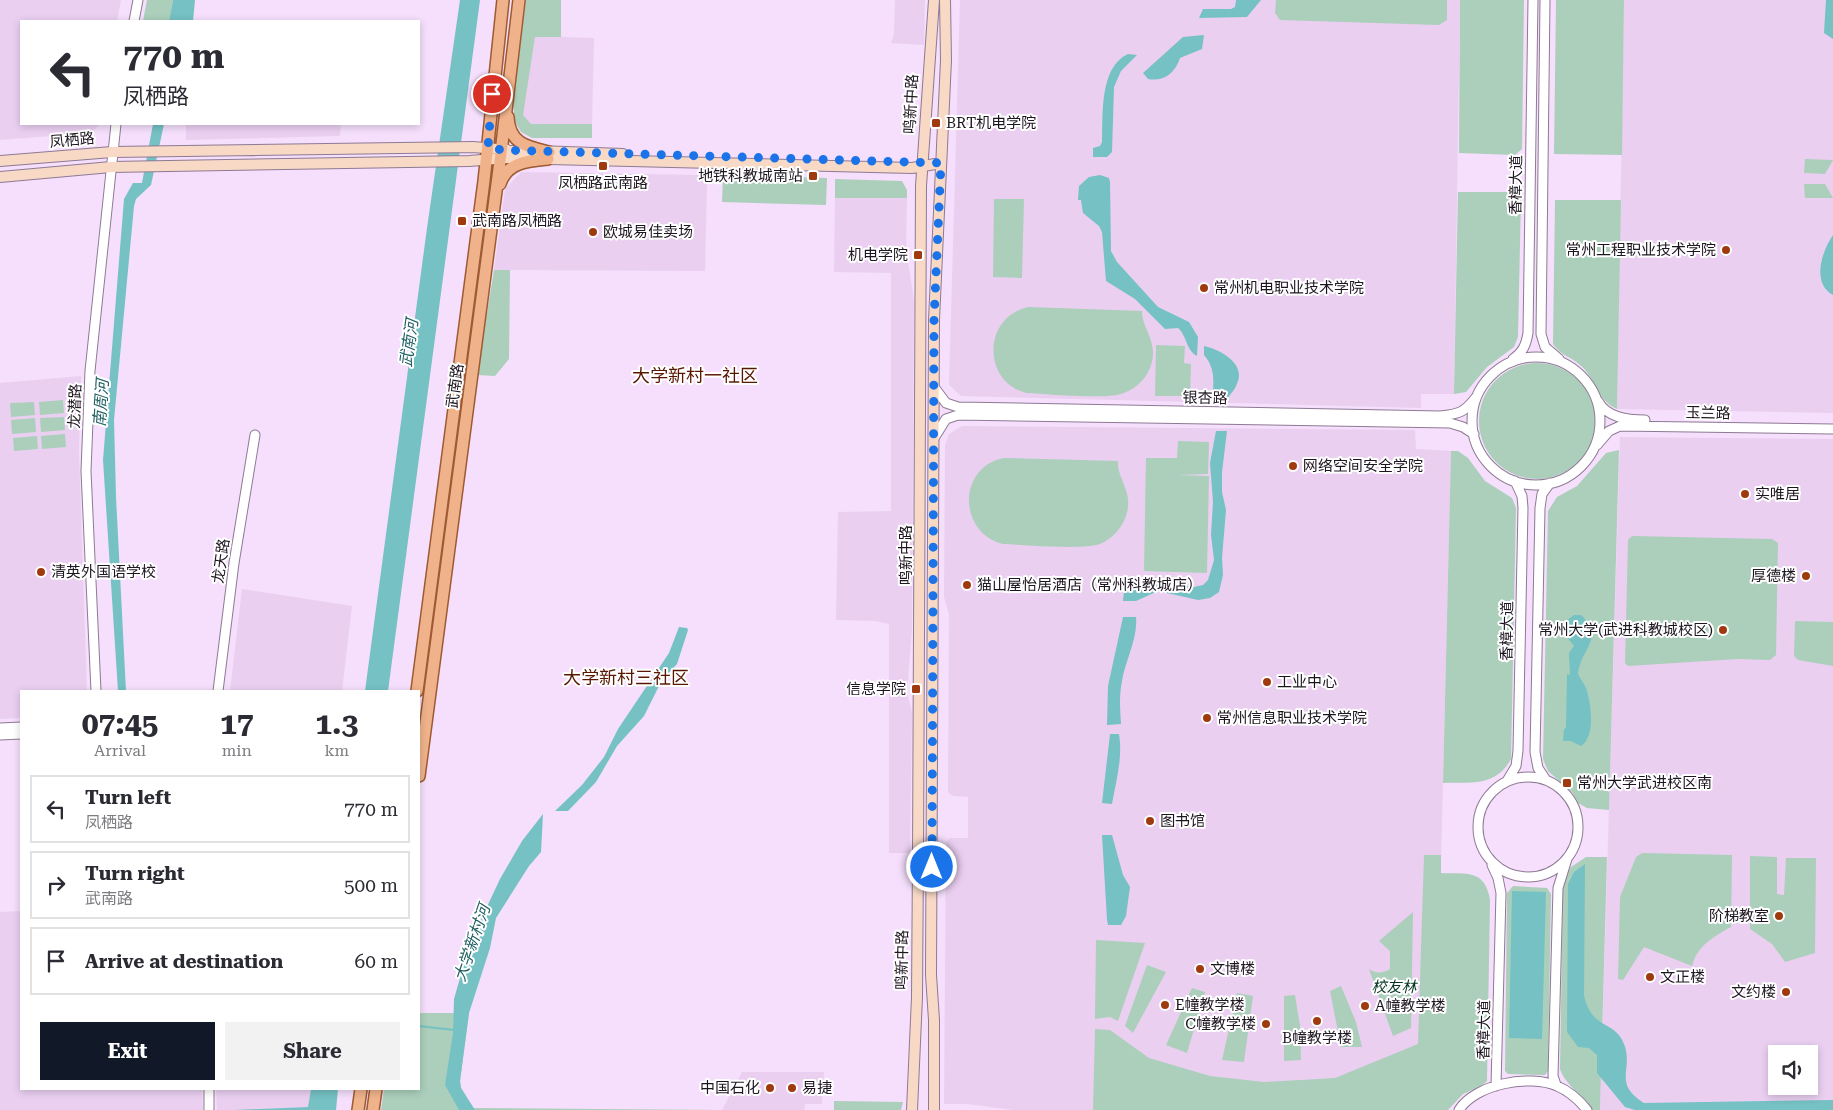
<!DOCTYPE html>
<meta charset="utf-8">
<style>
body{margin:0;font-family:"Roboto Serif","Noto Sans SC",serif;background:#f2f2f3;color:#2b2b33;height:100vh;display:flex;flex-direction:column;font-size:19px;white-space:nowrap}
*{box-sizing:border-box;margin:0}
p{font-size:16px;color:#7c7c81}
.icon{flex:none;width:28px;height:28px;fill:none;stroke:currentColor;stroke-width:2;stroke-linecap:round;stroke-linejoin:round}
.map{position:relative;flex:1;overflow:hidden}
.panel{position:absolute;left:20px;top:690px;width:400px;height:400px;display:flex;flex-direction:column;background:#fff;border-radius:0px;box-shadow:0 2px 8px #0003}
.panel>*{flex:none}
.top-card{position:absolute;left:20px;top:20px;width:400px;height:105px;border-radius:0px;box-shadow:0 2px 8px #0003;background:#fff;color:#2b2b33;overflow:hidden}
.controls{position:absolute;left:1768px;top:1045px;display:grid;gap:10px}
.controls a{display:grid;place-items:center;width:50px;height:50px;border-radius:0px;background:#fff;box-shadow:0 2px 8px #0003;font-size:25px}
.pin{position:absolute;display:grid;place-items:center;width:42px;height:42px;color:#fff;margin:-21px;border:2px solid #fff;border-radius:50%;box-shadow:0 1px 5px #0007}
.me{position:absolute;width:55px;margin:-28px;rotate:0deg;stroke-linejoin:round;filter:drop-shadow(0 0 4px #0008)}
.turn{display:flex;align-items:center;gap:18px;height:105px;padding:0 20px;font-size:22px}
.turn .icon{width:65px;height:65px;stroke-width:2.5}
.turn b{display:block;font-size:35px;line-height:42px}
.eta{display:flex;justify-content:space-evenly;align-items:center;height:85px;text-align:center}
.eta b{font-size:30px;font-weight:700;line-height:35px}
.primary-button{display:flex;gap:10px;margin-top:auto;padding:10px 20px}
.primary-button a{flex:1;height:58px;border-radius:0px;background:#111827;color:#fff;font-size:20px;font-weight:700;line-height:58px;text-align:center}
.primary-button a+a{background:#f2f2f3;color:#2b2b33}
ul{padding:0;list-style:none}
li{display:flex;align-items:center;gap:15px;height:68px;margin:0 10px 8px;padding:0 10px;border:2px solid #e1e1e2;border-radius:0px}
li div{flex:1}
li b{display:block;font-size:19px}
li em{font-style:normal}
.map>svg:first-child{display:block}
.built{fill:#eacff1;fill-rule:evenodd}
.green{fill:#abcfbb}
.water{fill:#75c1c4}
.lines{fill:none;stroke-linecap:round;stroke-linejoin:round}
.stream{stroke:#75c1c4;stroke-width:2}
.tertiary-casing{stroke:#8e7a94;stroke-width:11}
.secondary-casing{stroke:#8e7a94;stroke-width:12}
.primary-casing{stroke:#9e5a32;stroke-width:14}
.tertiary{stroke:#fff;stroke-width:9}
.secondary{stroke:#f7d9c5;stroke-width:10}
.primary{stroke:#efb28b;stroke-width:11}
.route{stroke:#1a73e8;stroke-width:9;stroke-dasharray:0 16.2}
.poi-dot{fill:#9f3a0f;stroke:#fff;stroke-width:2}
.labels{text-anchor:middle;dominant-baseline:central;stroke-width:4;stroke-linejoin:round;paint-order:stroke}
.street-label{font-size:15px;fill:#1d151f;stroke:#fff}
.poi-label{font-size:15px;fill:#1d151f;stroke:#fff;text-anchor:start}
.park-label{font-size:15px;font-style:italic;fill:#003420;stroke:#fff}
.water-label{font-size:16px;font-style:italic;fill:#216063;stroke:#fff}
.quarter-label{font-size:18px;fill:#571700;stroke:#fff}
</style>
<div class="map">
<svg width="1833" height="1110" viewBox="0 0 1833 1110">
<rect width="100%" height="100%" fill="#f5dffc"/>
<!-- built -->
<path class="built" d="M 0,0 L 121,0 L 117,21 L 21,21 L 21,124 L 100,124 L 91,133 L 0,140 Z
M 895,0 L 925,0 L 924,45 L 891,43 L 894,34 Z
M 960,0 L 1460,0 L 1454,394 L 1421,394 L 1421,408 L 961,396 L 949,385 Z
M 1624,0 L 1833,0 L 1833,413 L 1617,409 Z
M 535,36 L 594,38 L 592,124 L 531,124 L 522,115 Z
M 186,124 L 341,124 L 340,136 L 186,140 Z
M 521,172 L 702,175 L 707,181 L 705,271 L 494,270 L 505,189 Z
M 835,198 L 907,198 L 906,248 L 914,300 L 912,630 L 907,693 L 912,712 L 910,853 L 889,853 L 889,624 L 876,621 L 836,620 L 838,512 L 891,511 L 891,273 L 834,272 Z
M 81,376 L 79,452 L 87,691 L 21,691 L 21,718 L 0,719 L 0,383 Z
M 962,426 L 1415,430 L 1416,449 L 1451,451 L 1435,1110 L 1013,1110 L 967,1104 L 944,1104 L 946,842 L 950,838 L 968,838 L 968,797 L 953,796 L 948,792 L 949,614 L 944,597 L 945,445 L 949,434 Z
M 1620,437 L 1833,439 L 1833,1110 L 1600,1110 ZM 1776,1054 L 1809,1054 L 1809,1086 L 1776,1086 Z
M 242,589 L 352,606 L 342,691 L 230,691 Z
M 21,911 L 21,1089 L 202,1089 L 203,1110 L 0,1110 L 0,912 Z
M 742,1072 L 824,1072 L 822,1104 L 805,1104 L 804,1110 L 722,1110 Z
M 216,1089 L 311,1089 L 309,1107 L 232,1110 L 217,1110 Z"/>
<!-- green -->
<path class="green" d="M 147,0 L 173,0 L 169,21 L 143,21 Z
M 526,0 L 561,0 L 561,37 L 535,37 L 523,115 L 531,124 L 592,124 L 592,138 L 532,138 L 521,132 L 515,122 L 513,103 Z
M 1276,0 L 1447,0 L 1447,20 L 1439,25 L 1280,20 L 1275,13 Z
M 1460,0 L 1524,0 L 1522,149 L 1515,155 L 1459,153 Z
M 1556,0 L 1624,0 L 1622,155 L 1554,154 Z
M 1805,159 L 1833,160 L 1825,174 L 1804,173 Z
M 723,175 L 827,178 L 826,205 L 722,202 Z
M 835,179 L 902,181 L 907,190 L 907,198 L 835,198 Z
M 1804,184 L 1825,184 L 1833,198 L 1805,198 Z
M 1458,192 L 1512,192 L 1521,198 L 1518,337 L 1514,347 L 1487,367 L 1466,392 L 1454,394 Z
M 994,199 L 1024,199 L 1022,278 L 993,277 Z
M 1555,200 L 1621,200 L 1617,409 C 1597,401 1596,378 1580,365 C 1570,356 1561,356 1553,344 Z
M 494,270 L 510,270 L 509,359 L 495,376 L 477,375 Z
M 1029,307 L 1142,311 C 1142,327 1154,338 1153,355 C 1152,372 1140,387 1124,393 C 1108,400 1048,394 1027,393 C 982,383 982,316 1029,307 Z
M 1156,345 L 1185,346 L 1184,363 L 1191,364 L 1190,396 L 1155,396 Z
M1479 421a58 58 0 1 1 116 0a58 58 0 1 1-116 0Z
M 63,400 L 64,413 L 40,415 L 39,402 Z
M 34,402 L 35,415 L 11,417 L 10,403 Z
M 64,417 L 65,430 L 41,432 L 40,418 Z
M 35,418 L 36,432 L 12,434 L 11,420 Z
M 65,434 L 66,447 L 42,449 L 41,436 Z
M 37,436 L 38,449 L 14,451 L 13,438 Z
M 1178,441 L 1209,442 L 1208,474 L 1177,475 L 1209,476 L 1207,573 L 1144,571 L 1146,458 L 1177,458 Z
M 1619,450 L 1609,810 L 1587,808 L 1578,803 L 1572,792 L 1548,771 L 1543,759 L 1548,511 L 1557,497 L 1577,486 L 1606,453 Z
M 1451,451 L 1458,451 L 1468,458 L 1485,481 L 1512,498 L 1516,508 L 1511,759 C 1496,787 1471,782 1443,783 Z
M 1004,458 L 1118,461 C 1117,477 1130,489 1128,506 C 1127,522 1115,538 1100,544 C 1084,550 1023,545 1003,544 C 958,533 957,467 1004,458 Z
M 1632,536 L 1772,539 L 1778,543 L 1776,655 L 1770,660 L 1738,659 L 1628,666 L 1625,663 L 1628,540 Z
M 1795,621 L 1833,622 L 1833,666 L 1798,660 L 1794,656 Z
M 1642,853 L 1732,855 L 1731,927 C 1713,937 1697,946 1692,966 L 1644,947 L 1623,980 L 1618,979 L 1620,897 L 1636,857 Z
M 1424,855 L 1441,855 L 1441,873 C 1467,874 1485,869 1490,900 L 1487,1081 L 1483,1085 L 1463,1094 L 1448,1110 L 1093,1110 L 1095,1029 L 1110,1030 L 1149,1058 L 1210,1076 L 1264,1082 L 1335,1078 L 1418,1044 Z
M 1750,856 L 1777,857 L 1777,894 L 1784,895 L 1786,858 L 1816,858 L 1815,953 L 1785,962 L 1772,944 L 1750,929 Z
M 1586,857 L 1607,857 L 1600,1110 L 1592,1110 C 1583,1095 1565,1085 1560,1069 L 1563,882 L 1571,867 Z
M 1513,886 L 1547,888 L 1551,894 L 1548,1071 L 1545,1075 L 1508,1074 L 1505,1071 L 1507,893 Z
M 1413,912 L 1411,1028 L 1393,1036 L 1369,969 C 1376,974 1383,973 1390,969 L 1390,951 L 1379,941 Z
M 1096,940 L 1145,943 L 1118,1021 L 1110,1017 L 1095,1019 Z
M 1147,965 L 1166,972 L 1133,1033 L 1125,1026 Z
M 1341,986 L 1356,1022 L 1362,1047 L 1341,1047 L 1330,991 Z
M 1192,988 L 1205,992 L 1187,1053 L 1166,1045 Z
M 1237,993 L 1253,996 L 1244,1062 L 1222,1060 Z
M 1295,995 L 1300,1026 L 1301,1060 L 1284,1061 L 1284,996 Z
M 419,1013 L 469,1013 L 460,1081 L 461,1088 L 473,1108 L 722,1110 L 381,1110 L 384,1089 L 419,1089 Z
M 834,1101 L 903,1102 L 901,1110 L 834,1110 Z"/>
<!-- water -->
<path class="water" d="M 173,0 L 195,0 L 193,21 L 169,21 Z
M 460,0 L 480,0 L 388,691 L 365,691 L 427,228 Z
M 1236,0 L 1261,0 L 1247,17 L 1199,18 L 1203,9 L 1231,9 L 1235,7 Z
M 1826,0 L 1833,0 L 1833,39 L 1824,33 Z
M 1204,35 L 1202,49 L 1180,58 C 1175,73 1164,82 1148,79 L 1143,73 L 1183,37 Z
M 1128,54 L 1137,55 L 1121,71 L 1114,87 L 1112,152 L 1107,157 L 1093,157 L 1093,148 L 1100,146 L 1102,142 C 1103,116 1099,67 1128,54 Z
M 153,124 L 164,124 L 151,185 L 136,199 L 134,206 L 114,420 L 116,497 L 126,691 L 118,691 L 103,460 L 124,199 L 133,183 L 142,183 Z
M 1100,175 L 1109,178 L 1110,182 L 1111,251 L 1117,262 L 1158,307 L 1189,322 L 1198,337 L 1197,356 C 1186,350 1187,336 1178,328 L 1165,329 L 1135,299 L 1106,281 L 1102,232 L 1099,226 L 1083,213 L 1081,200 L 1078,200 L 1079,186 L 1089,177 Z
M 1833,235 L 1833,295 C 1811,283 1822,251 1833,235 Z
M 1204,346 C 1221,350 1248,364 1236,386 C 1233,393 1228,395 1226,403 L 1212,403 C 1213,385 1217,370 1204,355 Z
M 1216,431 L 1227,431 L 1222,472 L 1222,492 L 1226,510 L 1222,558 L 1223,575 L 1219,592 L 1210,598 L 1198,600 L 1158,591 L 1136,601 L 1123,601 L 1124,591 L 1139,580 L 1149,579 L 1194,587 L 1203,585 L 1208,580 L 1214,560 L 1211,535 L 1213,502 L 1210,463 Z
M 1574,615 L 1581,615 C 1606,638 1581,647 1578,674 C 1580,679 1584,683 1586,688 C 1591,703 1596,736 1581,746 L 1571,741 L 1563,741 L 1564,729 L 1566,728 L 1567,674 L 1570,675 L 1569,653 L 1574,646 L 1567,637 L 1566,621 Z
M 1123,617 L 1136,617 C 1138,639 1125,661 1122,681 C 1119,696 1120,710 1121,724 L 1107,725 L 1108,686 Z
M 679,627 L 687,628 L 688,630 L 677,664 L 662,680 L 644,716 L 617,746 L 596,782 L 568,811 L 555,811 L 582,785 L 604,757 L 618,729 L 669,653 Z
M 1110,734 L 1119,734 C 1123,758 1116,781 1112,804 L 1102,803 Z
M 543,814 L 541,852 L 529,866 L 496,918 L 490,948 L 469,1013 L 460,1081 L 461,1088 L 475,1110 L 459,1110 L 445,1085 L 453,1033 L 454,999 L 470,943 L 500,879 L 522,841 Z
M 1102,835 L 1112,835 L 1123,875 L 1130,887 L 1126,916 L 1121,925 L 1108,925 L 1107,920 Z
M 1585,864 L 1584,995 C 1591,1030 1615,1020 1624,1044 C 1634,1069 1612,1083 1644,1103 L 1833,1100 L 1833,1110 L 1635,1110 L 1625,1107 L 1597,1073 L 1597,1055 L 1589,1048 L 1578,1047 L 1567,1032 L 1568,884 L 1574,872 Z
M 1512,891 L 1546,892 L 1542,1039 L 1509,1038 Z
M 311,1089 L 338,1089 L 336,1110 L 233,1110 L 308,1107 Z"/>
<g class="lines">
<!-- stream -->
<path class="stream" d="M 419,1026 L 454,1030"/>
<defs>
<path id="tertiary" d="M 1545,0 L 1541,334 L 1545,347 L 1559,359
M 134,21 L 138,0
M1472 421a64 64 0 1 1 128 0a64 64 0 1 1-128 0Z
M 1513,359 C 1523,352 1526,345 1528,333 L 1533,0
M 934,387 L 946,403 L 958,407 L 1440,416 C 1460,414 1465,412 1477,396
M 1598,401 C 1607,418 1628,420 1645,420
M 934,438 L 946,419 L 958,415 L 1450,423 L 1463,427 L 1474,434
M 1597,445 L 1609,431 L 1620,426 L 1833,429
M 96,691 L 86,471 L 90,371 L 116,124
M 218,691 L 234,563 L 255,435
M 0,728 L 21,727
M 0,735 L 21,734
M1478 827a50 50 0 1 1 100 0a50 50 0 1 1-100 0Z
M 1546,780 L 1538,768 L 1535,752 L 1540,508 L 1542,494 L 1550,483
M 1507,781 L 1516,766 L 1518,751 L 1523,508 L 1522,496 L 1515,481
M 1492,865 L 1498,878 L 1501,893 L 1496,1086
M 1556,1085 L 1553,1076 L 1558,888 L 1567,859
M 209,1089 L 209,1110
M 1459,1110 C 1475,1084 1530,1074 1557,1086 C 1569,1091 1579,1100 1587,1110"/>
<path id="secondary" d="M 0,161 L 112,152 L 473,147 L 509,150 L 623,154
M 0,177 L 111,167 L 469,161 L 507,158 L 912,168 L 941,163
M 912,1110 L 917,997 L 918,857 L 921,186 L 934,0
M 934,1110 L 934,1020 L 931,975 L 934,320 L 946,60 L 945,0"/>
<path id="primary" d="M 508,117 C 509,144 528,147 549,152
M 500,184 C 507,162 528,161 548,159
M 417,691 L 484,181 L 503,0
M 419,776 L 500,161 L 519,0
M 358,1110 L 361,1089
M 373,1110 L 376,1089"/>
</defs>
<!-- tertiary casing -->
<use href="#tertiary" class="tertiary-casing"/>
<!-- secondary casing -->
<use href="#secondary" class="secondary-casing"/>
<!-- primary casing -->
<use href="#primary" class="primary-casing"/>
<!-- tertiary -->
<use href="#tertiary" class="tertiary"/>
<!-- secondary -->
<use href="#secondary" class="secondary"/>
<!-- primary -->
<use href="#primary" class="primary"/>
</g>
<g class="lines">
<!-- route -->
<path class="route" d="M 492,94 L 488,147 L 502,150 L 941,163 L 934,320 L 932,867"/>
</g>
<!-- markers -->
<g class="poi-dot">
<rect x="931" y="118" width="10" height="10" rx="2.5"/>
<rect x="598" y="161" width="10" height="10" rx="2.5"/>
<rect x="808" y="171" width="10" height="10" rx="2.5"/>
<rect x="457" y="216" width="10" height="10" rx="2.5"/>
<circle cx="593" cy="232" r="5"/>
<circle cx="1726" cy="250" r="5"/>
<rect x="913" y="250" width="10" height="10" rx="2.5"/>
<circle cx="1204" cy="288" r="5"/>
<circle cx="1293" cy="466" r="5"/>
<circle cx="1745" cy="494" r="5"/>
<circle cx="41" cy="572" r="5"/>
<circle cx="1806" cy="576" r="5"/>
<circle cx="967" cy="585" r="5"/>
<circle cx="1723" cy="630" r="5"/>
<circle cx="1267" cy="682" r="5"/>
<rect x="911" y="684" width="10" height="10" rx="2.5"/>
<circle cx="1207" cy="718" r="5"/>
<rect x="1562" y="778" width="10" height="10" rx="2.5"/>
<circle cx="1150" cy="821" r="5"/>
<circle cx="1779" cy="916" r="5"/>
<circle cx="1200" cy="969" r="5"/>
<circle cx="1650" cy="977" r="5"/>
<circle cx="1786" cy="992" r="5"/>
<circle cx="1165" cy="1005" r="5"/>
<circle cx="1365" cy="1006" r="5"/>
<circle cx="1317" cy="1021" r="5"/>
<circle cx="1266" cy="1024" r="5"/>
<circle cx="770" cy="1088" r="5"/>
<circle cx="792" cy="1088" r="5"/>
</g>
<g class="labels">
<!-- street labels -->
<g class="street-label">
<text transform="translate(911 104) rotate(-87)">鸣新中路</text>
<text transform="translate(72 140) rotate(-5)">凤栖路</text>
<text transform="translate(1516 185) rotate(-89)">香樟大道</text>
<text transform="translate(455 386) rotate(-82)">武南路</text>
<text transform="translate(1205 398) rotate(1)">银杏路</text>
<text transform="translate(75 406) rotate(-88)">龙潜路</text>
<text transform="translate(1708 413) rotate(1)">玉兰路</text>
<text transform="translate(906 555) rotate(-90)">鸣新中路</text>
<text transform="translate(221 561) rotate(-82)">龙天路</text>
<text transform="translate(1507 631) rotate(-89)">香樟大道</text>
<text transform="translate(902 960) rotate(-89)">鸣新中路</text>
<text transform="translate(1484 1030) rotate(-89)">香樟大道</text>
</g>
<!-- poi labels -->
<g class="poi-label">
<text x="946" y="123">BRT机电学院</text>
<text x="803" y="176" text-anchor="end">地铁科教城南站</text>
<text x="603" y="183" text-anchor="middle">凤栖路武南路</text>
<text x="472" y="221">武南路凤栖路</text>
<text x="603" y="232">欧城易佳卖场</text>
<text x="1716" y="250" text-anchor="end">常州工程职业技术学院</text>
<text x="908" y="255" text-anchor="end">机电学院</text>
<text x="1214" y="288">常州机电职业技术学院</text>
<text x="1303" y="466">网络空间安全学院</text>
<text x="1755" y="494">实唯居</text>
<text x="51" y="572">清英外国语学校</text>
<text x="1796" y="576" text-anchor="end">厚德楼</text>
<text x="977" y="585">猫山屋怡居酒店（常州科教城店）</text>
<text x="1713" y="630" text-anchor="end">常州大学(武进科教城校区)</text>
<text x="1277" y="682">工业中心</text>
<text x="906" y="689" text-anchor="end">信息学院</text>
<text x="1217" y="718">常州信息职业技术学院</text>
<text x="1577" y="783">常州大学武进校区南</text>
<text x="1160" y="821">图书馆</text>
<text x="1769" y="916" text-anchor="end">阶梯教室</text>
<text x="1210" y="969">文博楼</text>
<text x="1660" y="977">文正楼</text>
<text x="1776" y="992" text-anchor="end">文约楼</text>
<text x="1175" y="1005">E幢教学楼</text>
<text x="1375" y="1006">A幢教学楼</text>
<text x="1256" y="1024" text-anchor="end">C幢教学楼</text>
<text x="1317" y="1038" text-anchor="middle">B幢教学楼</text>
<text x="760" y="1088" text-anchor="end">中国石化</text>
<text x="802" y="1088">易捷</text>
</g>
<!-- park labels -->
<g class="park-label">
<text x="1394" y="987">校友林</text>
</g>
<!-- water labels -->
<g class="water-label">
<text transform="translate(409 343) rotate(-82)">武南河</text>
<text transform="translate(101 403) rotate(-86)">南周河</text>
<text transform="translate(472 943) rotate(-71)">大学新村河</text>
</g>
<!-- quarter labels -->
<g class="quarter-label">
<text x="695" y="375">大学新村一社区</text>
<text x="626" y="677">大学新村三社区</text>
</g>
</g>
</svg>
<div class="controls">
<a><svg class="icon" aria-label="sound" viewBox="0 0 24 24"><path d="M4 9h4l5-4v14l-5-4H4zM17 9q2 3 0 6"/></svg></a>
</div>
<div class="pin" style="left:492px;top:94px;background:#d93025"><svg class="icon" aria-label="arrive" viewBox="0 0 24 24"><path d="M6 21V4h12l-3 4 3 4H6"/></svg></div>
<svg class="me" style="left:932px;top:867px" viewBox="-20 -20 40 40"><circle r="17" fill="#1a73e8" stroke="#fff" stroke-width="3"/><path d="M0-11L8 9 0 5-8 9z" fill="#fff"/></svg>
<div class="top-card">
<div class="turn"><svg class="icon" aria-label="left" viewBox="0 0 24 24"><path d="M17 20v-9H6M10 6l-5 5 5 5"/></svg><div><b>770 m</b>凤栖路</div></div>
</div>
<section class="panel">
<div class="eta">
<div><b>07:45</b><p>Arrival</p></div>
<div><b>17</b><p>min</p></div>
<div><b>1.3</b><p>km</p></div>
</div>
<ul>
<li><svg class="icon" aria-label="left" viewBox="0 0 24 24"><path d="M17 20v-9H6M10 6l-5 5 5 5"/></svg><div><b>Turn left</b><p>凤栖路</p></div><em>770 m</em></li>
<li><svg class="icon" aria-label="right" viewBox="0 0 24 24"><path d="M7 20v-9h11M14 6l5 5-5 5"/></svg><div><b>Turn right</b><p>武南路</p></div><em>500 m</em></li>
<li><svg class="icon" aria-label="arrive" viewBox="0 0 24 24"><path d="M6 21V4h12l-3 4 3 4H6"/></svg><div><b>Arrive at destination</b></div><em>60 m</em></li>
</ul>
<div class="primary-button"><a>Exit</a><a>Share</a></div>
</section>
</div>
